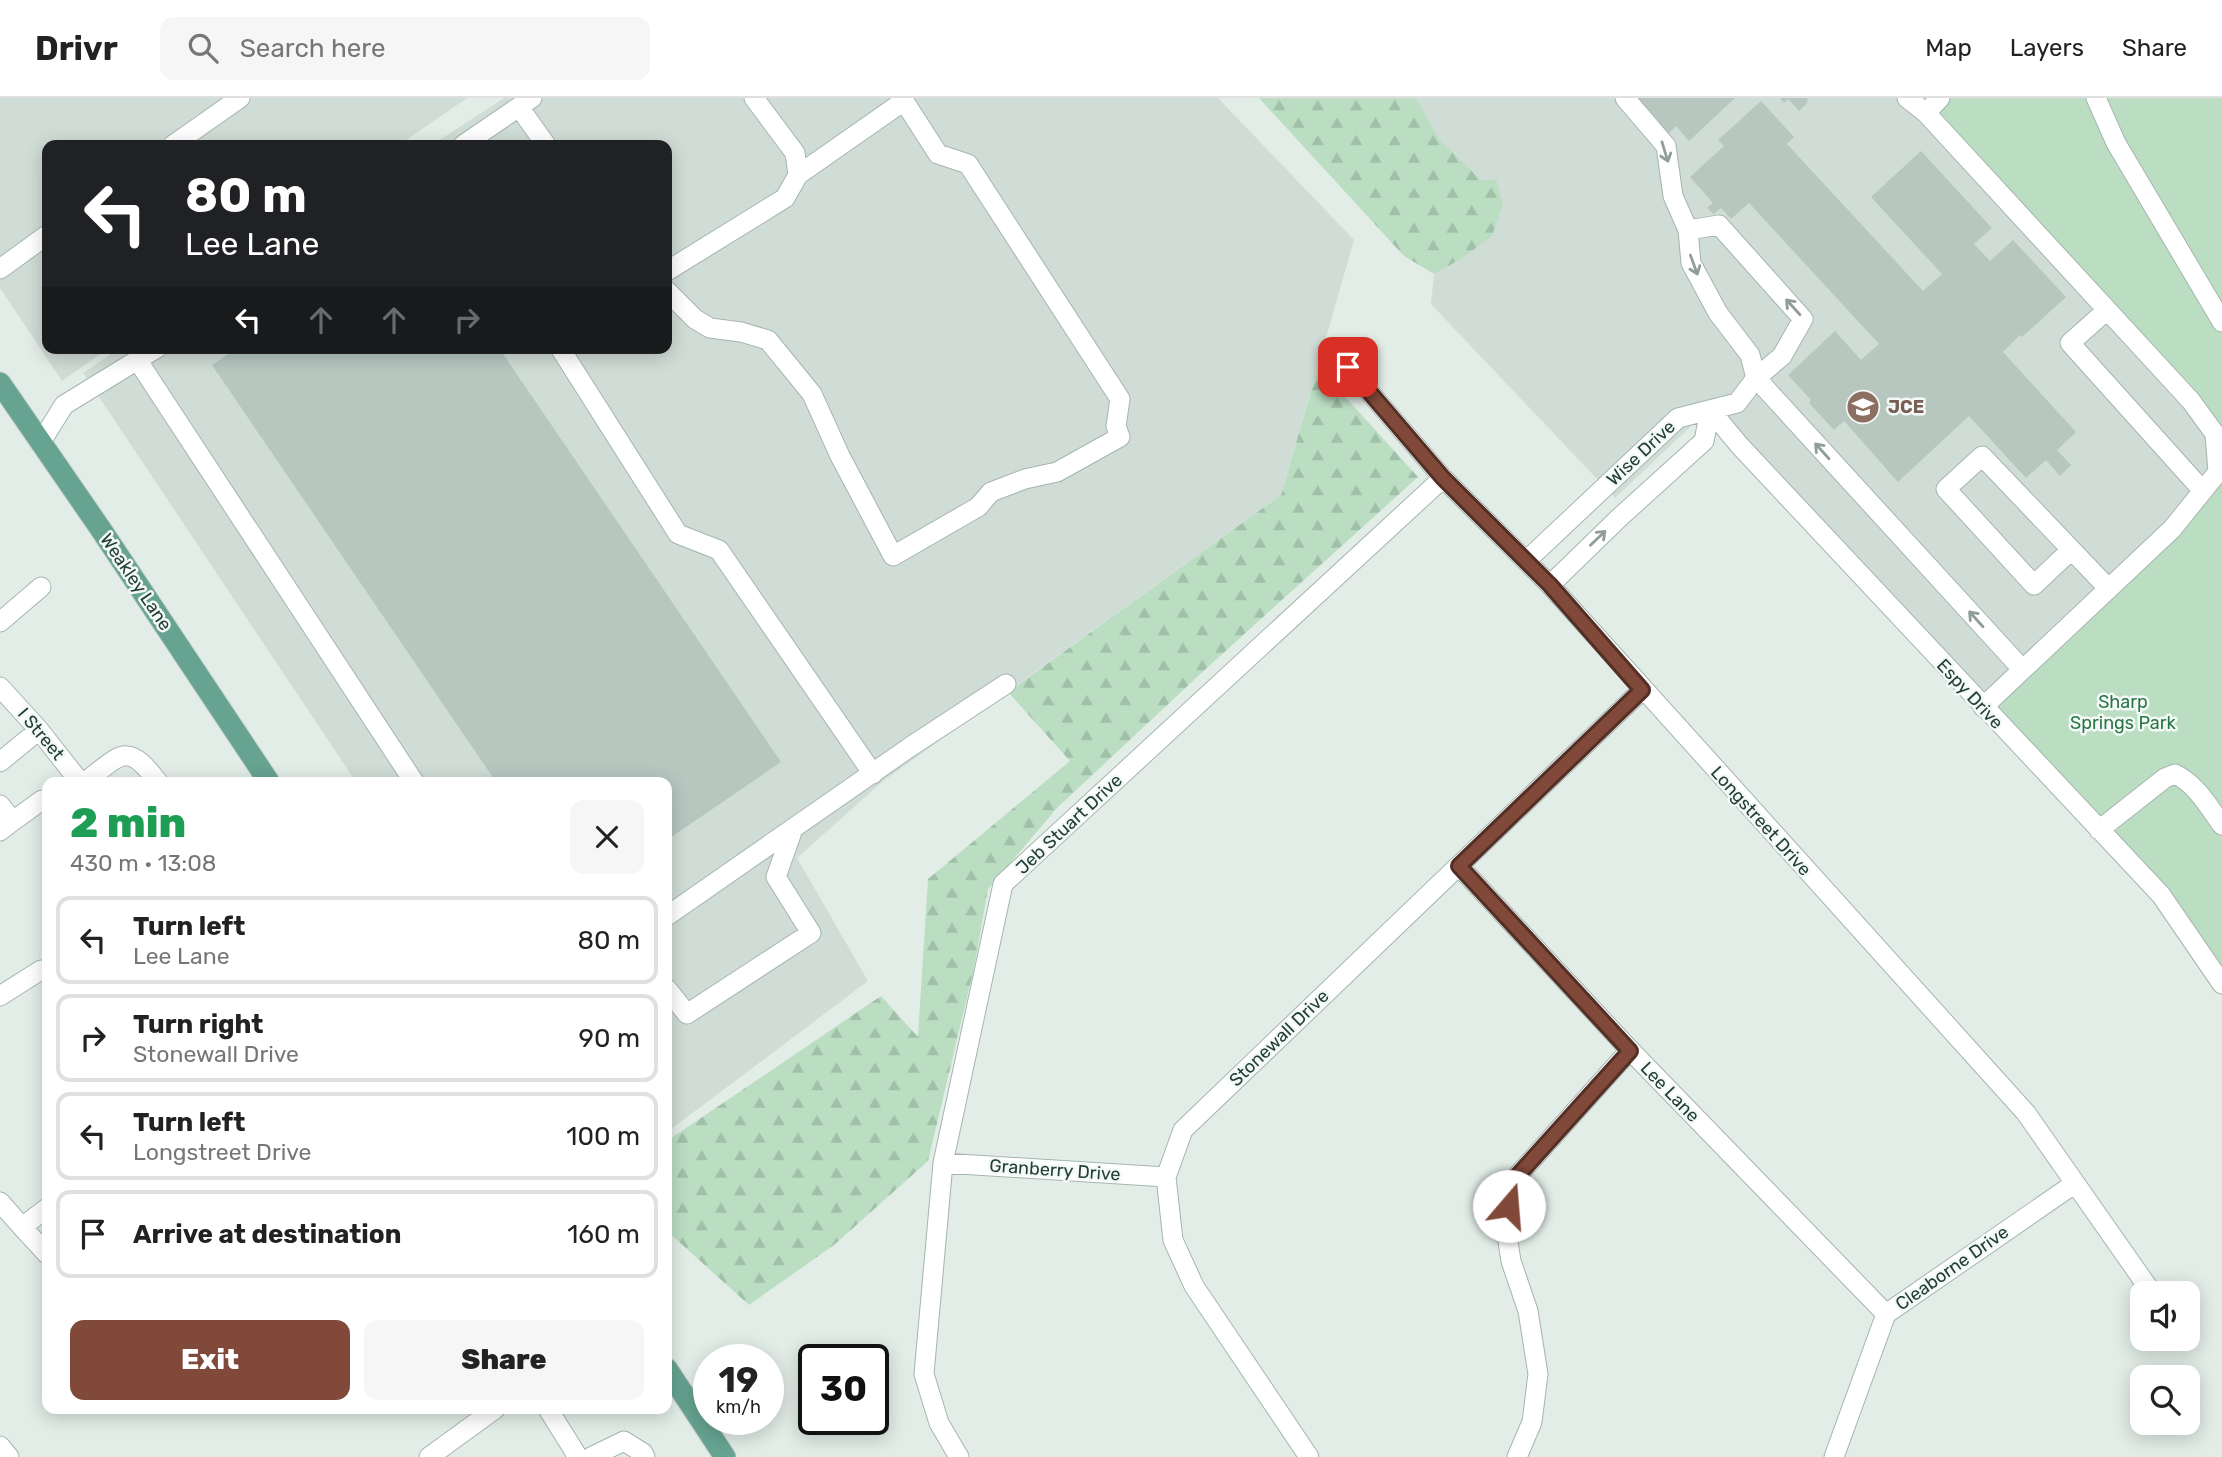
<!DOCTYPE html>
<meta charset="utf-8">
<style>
body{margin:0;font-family:Rubik,sans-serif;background:#f6f6f6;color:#222;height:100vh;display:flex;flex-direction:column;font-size:26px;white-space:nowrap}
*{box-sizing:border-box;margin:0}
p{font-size:23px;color:#767676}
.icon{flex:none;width:38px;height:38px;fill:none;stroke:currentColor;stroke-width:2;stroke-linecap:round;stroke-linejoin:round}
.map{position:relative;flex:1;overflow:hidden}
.sheet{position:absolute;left:42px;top:679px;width:630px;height:637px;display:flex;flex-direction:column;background:#fff;border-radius:14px;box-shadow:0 4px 18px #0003}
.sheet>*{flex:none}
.banner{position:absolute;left:42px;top:42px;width:630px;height:214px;border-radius:14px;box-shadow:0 4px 18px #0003;background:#202124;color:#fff;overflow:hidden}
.buttons{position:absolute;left:2130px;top:1183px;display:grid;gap:14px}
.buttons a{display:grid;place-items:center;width:70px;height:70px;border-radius:14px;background:#fff;box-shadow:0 4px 18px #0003;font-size:35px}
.speed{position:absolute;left:693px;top:1246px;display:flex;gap:14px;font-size:35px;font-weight:700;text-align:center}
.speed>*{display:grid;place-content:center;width:91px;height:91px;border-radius:50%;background:#fff;box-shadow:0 4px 18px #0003;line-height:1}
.speed small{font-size:18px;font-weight:400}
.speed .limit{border:4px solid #111;border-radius:10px;background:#fff;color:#111}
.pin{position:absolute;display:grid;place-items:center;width:60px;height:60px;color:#fff;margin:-30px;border-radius:14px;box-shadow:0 4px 10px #0006}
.me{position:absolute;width:77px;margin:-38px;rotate:18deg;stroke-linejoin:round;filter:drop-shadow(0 0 5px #0008)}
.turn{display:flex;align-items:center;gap:24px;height:147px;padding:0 28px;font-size:32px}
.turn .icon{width:91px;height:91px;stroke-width:2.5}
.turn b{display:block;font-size:49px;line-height:60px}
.lanes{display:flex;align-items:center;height:66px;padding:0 28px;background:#0003;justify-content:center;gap:35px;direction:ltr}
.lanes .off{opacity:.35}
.round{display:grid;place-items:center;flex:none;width:74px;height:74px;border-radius:14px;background:#f6f6f6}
.overview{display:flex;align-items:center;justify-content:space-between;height:119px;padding:0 28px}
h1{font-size:42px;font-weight:800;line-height:52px;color:#1e9e55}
.action{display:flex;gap:14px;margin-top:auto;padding:14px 28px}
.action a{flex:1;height:80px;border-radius:14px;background:#80493a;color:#fff;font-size:28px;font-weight:800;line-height:80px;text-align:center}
.action a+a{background:#f6f6f6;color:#222}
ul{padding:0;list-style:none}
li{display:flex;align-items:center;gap:21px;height:88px;margin:0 14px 10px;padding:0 14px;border:4px solid #e0e0e0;border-radius:14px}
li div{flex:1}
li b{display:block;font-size:26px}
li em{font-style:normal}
header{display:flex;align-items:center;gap:42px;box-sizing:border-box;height:98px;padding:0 35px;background:#fff;border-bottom:2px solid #e0e0e0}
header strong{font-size:33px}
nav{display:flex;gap:38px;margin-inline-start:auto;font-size:24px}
.search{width:490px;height:63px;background:#f6f6f6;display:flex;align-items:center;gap:18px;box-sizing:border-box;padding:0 24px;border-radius:14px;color:#767676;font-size:26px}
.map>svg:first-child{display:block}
.built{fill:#d0dcd6}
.forest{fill:url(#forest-firs)}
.park{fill:#bbdec3}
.building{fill:#b7c7c0}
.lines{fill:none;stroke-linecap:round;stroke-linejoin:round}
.minor-casing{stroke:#a5b5ae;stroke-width:21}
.major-casing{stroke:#c1c9c6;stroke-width:23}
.minor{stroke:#fff;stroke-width:19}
.major{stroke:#66a391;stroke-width:21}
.oneway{stroke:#909e9a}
.route-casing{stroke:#532f26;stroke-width:18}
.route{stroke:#80493a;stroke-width:12}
.labels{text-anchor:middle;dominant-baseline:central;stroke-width:5;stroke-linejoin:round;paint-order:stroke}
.education-label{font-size:18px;font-weight:bold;fill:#785e54;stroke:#f3f9f6;text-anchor:start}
.street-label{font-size:18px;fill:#223e35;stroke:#f3f9f6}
.park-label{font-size:18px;fill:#2b7645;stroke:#f3f9f6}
</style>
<header>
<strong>Drivr</strong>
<div class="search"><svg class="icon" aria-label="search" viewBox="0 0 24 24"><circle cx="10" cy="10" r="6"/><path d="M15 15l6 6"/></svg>Search here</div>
<nav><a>Map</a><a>Layers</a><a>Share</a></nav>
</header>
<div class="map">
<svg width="2222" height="1359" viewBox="0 0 2222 1359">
<defs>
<pattern id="forest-firs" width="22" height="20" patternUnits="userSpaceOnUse" patternTransform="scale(1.75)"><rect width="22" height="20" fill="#bbdec3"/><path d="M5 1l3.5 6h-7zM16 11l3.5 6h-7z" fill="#a0c0a8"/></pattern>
</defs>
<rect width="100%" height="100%" fill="#e2ede7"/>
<!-- built -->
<path class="built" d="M 0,0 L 467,0 L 399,47 L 47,47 L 47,250 L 109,250 L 62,283 L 0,190 Z
M 504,0 L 1218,0 L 1354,142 L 1281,397 L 882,684 L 797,760 L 868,883 L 667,1034 L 667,684 L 356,684 L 83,275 L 120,250 L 667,250 L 667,47 L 432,47 Z
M 1416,0 L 1940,0 L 2215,336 L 2218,374 L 1983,609 L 1704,316 L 1615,400 L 1431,206 L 1434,176 L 1461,161 L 1491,138 L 1482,83 L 1438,41 Z"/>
<!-- forest -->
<path class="forest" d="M 1259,0 L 1416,0 L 1439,41 L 1482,83 L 1496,81 L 1503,106 L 1492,138 L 1461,161 L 1434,176 L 1404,158 Z
M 1318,269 L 1418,379 L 1209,568 L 1057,710 L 988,791 L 974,870 L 928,1063 L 834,1147 L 749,1207 L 667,1133 L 667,1043 L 881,898 L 918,939 L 928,781 L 1070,663 L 1008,594 L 1281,397 Z"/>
<!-- park -->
<path class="park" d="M 1940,0 L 2222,0 L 2222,887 L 2161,797 L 1983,609 L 2218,374 L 2215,336 L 1926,15 Z"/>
<!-- building -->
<path class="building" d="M 1638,0 L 1735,0 L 1689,43 L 1676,28 L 1667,37 L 1657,27 L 1660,24 Z
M 1780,0 L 1809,0 L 1807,2 L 1808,4 L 1799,13 L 1788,1 L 1784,5 Z
M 1761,3 L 1794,39 L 1787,46 L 1923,193 L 1942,176 L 1871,99 L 1921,53 L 1992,130 L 1974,146 L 1990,163 L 2013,142 L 2066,199 L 2022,239 L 2020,237 L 2003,254 L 2076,334 L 2057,352 L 2071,367 L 2060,378 L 2046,362 L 2026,380 L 1969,318 L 1898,384 L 1844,323 L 1834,332 L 1809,305 L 1811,302 L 1788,277 L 1835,233 L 1861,262 L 1879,246 L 1749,105 L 1731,121 L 1721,110 L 1714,116 L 1707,110 L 1713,105 L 1690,79 L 1724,48 L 1718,42 Z
M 237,250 L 499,250 L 781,664 L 667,742 L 667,684 L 496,684 L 212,267 Z"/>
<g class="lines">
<defs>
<path id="minor" d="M 1625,0 L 1666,48 L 1673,98 L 1688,132
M 1907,0 L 1926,15 L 2191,303 L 2215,336 L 2218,374 L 2172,431 L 1983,609
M 2096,0 L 2116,45 L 2222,224
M 519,9 L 546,47
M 1926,15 L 1940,0
M 173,47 L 240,0
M 463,47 L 532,0
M 0,171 L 47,137
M 667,173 L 785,100 L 798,77 L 795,55 L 754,0
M 667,193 L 695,221 L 710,230 L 741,234 L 768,242 L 812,296 L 840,358 L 893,458 L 978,409 L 991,394 L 1025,381 L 1057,374 L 1120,339 L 1116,328 L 1120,301 L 968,66 L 938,56 L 904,3 L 798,77
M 2107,212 L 2070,245 L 2203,393
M 560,250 L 678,436 L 719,452 L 873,676
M 138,263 L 414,684
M 1348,269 L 1443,380 L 1550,487 L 2026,1015 L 2152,1195
M 1710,312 L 1740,348 L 2161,797 L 2222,886
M 41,344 L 64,307 L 157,250
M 2071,452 L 2034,487 L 1946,391 L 1982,358 L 2108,490
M 1526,463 L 1678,320 L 1737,305 L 1756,280 L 1782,258 L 1803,221 L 1719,127 L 1688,132 L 1691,165 L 1718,215 L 1750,257 L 1756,280 L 2022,571
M 1550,487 L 1620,419 L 1704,343 L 1710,312
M 0,524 L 41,489
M 0,589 L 39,632 L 80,684
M 0,664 L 39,632
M 85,684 C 121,657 126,642 158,684
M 0,707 L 13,723 L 0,733
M 13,723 L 42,702
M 2099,732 L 2165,680 L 2175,676 C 2196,686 2209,709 2222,727
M 1459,768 L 1630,952 L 1886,1216
M 667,818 L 910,649 L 1006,586
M 667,891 L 687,916 L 811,835 L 776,779 L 793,731
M 0,898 L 41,872
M 943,1065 L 1166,1079
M 0,1104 L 22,1129 L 47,1110
M 22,1129 L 47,1156
M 548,1311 L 578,1359
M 0,1348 L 9,1359
M 429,1359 L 495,1311
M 591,1359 L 624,1343 L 643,1355 L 645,1359
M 959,1359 L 939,1325 L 924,1276 L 943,1065 L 1003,786 L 1443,380
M 1309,1359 L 1194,1188 L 1173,1142 L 1166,1079 L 1183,1032 L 1642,592
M 1517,1359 L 1532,1324 L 1538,1276 L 1528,1213 L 1511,1163 L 1506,1131 L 1511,1085 L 1630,952
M 1834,1359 L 1886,1216 L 2074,1086"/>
<path id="major" d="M 0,285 L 102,433 L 269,684
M 667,1271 L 725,1359"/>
</defs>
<!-- minor casing -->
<use href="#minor" class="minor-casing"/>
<!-- major casing -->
<use href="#major" class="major-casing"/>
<!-- minor -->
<use href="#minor" class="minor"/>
<!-- major -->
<use href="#major" class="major"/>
</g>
<!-- one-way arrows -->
<defs><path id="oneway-shaft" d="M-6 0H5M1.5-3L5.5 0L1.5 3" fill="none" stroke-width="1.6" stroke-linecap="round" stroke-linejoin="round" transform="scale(1.75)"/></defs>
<g class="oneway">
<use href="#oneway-shaft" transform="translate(1665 54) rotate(73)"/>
<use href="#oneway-shaft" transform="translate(1694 167) rotate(70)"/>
<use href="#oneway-shaft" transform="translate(1793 209) rotate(-132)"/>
<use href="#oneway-shaft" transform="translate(1822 353) rotate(-132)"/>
<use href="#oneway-shaft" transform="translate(1598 440) rotate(-44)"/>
<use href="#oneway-shaft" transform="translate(1976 521) rotate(-132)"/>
</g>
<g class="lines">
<defs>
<path id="route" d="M 1348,269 L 1443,380 L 1550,487 L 1642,592 L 1459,768 L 1630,953 L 1511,1085 L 1509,1108"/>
</defs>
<!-- route casing -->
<use href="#route" class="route-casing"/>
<!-- route -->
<use href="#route" class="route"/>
</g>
<!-- icons -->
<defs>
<symbol id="school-disc" viewBox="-11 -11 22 22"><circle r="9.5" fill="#8d6e63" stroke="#f3f9f6"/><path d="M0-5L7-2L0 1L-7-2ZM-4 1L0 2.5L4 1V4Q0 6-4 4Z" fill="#fff"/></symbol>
</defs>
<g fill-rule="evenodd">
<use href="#school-disc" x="1844" y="290" width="38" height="38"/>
</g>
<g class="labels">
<!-- education labels -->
<g class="education-label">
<text x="1888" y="309">JCE</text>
</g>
<!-- street labels -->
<g class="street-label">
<text transform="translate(1641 355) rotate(-43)">Wise Drive</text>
<text transform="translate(136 484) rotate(56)">Weakley Lane</text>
<text transform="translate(1970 596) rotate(47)">Espy Drive</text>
<text transform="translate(41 636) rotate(50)">I Street</text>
<text transform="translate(1761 723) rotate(48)">Longstreet Drive</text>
<text transform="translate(1069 726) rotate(-43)">Jeb Stuart Drive</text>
<text transform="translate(1279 940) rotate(-44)">Stonewall Drive</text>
<text transform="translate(1670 994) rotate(46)">Lee Lane</text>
<text transform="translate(1055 1072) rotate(4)">Granberry Drive</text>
<text transform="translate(1952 1170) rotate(-35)">Cleaborne Drive</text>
</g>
<!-- park labels -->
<g class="park-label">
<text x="2123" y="604">Sharp<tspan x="2123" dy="21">Springs Park</tspan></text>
</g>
</g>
</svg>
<div class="buttons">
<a><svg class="icon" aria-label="sound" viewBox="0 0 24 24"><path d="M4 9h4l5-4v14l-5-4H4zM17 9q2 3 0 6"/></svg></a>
<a><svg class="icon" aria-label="search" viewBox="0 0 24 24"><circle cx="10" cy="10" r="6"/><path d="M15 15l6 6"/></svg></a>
</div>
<div class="speed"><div>19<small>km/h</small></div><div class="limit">30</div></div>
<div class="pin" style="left:1348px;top:269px;background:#d93025"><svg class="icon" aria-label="arrive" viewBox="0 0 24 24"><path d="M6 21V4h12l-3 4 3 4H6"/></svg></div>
<svg class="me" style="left:1509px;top:1108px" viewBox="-20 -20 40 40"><circle r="19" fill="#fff"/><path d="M0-13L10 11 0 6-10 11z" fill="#80493a"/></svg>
<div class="banner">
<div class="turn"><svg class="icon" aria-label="left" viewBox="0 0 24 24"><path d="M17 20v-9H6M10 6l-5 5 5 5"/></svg><div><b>80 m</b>Lee Lane</div></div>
<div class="lanes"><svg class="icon" aria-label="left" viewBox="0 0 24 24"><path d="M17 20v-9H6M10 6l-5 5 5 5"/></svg><svg class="icon off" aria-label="ahead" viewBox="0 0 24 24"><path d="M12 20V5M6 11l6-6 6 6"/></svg><svg class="icon off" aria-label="ahead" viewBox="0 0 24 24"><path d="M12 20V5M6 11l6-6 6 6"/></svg><svg class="icon off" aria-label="right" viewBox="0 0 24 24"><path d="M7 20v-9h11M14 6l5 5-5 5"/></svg></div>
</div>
<section class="sheet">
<div class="overview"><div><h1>2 min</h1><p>430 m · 13:08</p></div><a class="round"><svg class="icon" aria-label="close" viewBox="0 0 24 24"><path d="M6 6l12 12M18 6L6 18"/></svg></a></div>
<ul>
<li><svg class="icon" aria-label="left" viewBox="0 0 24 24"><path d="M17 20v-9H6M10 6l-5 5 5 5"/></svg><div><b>Turn left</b><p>Lee Lane</p></div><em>80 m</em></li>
<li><svg class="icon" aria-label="right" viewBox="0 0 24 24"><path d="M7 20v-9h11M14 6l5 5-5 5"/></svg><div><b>Turn right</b><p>Stonewall Drive</p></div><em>90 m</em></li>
<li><svg class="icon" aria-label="left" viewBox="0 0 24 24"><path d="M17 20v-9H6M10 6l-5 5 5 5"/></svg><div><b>Turn left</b><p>Longstreet Drive</p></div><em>100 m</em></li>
<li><svg class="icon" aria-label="arrive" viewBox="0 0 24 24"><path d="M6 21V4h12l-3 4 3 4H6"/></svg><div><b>Arrive at destination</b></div><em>160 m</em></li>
</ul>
<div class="action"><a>Exit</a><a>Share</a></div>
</section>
</div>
